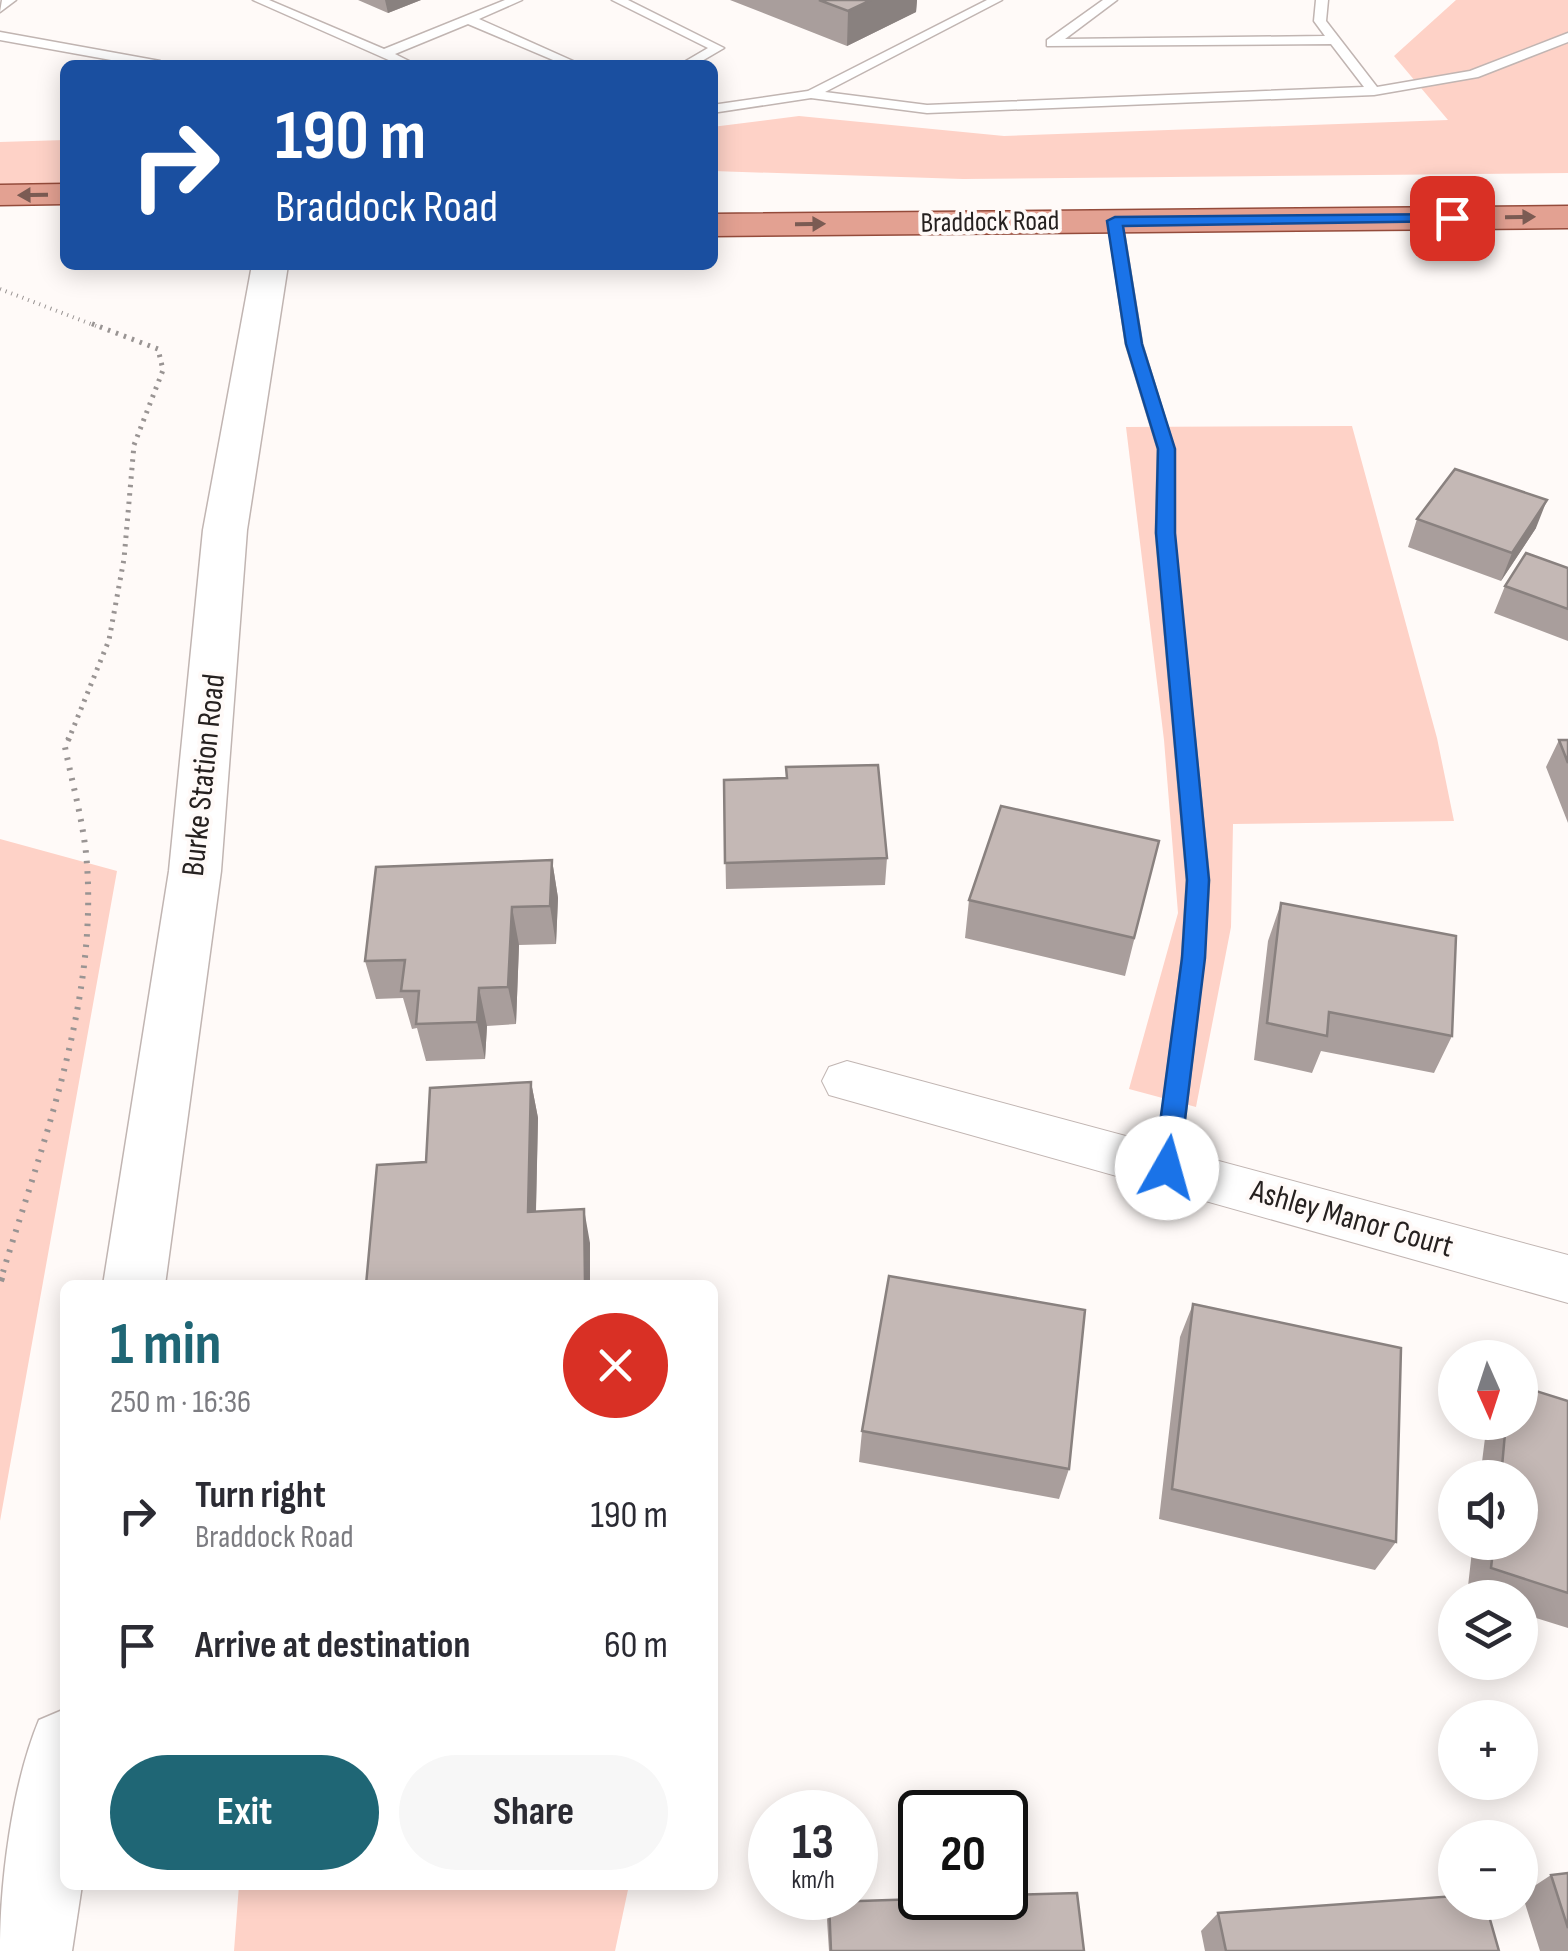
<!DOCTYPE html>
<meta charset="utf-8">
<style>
body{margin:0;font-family:"Sofia Sans Condensed",sans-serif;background:#f7f7f7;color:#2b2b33;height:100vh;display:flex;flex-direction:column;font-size:38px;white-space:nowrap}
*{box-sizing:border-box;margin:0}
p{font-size:32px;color:#7c7c81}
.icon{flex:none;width:55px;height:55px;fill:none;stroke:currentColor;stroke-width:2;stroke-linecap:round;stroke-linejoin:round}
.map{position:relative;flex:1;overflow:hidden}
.sheet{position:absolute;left:60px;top:1280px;width:658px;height:610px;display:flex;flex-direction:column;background:#fff;border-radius:15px;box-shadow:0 5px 25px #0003}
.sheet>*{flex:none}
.top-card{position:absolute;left:60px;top:60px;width:658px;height:210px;border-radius:15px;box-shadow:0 5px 25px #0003;background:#1a4fa0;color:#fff;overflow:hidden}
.needle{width:65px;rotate:177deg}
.fabs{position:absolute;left:1438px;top:1340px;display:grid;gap:20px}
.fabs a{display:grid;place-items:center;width:100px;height:100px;border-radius:50%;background:#fff;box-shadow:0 5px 25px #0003;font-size:50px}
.speed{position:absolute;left:748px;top:1790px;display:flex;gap:20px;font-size:50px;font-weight:700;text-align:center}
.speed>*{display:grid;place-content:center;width:130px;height:130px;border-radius:50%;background:#fff;box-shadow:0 5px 25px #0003;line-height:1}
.speed small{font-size:25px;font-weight:400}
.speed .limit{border:5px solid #111;border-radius:15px;background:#fff;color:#111}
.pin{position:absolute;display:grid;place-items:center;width:85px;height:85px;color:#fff;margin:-42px;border-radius:20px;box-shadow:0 5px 15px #0006}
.me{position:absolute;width:110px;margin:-55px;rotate:7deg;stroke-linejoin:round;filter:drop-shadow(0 0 8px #0008)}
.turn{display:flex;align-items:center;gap:35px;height:210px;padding:0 50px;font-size:45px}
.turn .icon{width:130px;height:130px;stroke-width:2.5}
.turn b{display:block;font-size:70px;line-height:85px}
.round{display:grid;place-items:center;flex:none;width:105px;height:105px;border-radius:52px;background:#f7f7f7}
.headline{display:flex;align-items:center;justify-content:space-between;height:170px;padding:0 50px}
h1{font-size:60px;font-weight:700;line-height:75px;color:#1f6675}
.cta{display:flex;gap:20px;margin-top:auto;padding:20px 50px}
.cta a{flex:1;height:115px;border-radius:60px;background:#1f6675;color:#fff;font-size:40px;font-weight:700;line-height:115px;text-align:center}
.cta a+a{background:#f7f7f7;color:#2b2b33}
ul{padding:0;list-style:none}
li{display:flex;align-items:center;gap:30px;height:130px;padding:0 50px}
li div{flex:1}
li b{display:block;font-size:38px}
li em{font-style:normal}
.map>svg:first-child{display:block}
.green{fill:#fed2c7}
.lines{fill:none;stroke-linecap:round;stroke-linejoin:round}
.service-casing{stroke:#c1b5b2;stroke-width:3}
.minor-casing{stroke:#c1b5b2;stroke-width:2}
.tertiary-casing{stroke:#c1b5b2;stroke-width:3}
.primary-casing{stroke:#944b3b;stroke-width:3}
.path-far3{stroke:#999493;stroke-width:4;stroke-dasharray:1 5;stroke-linecap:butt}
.path-far2{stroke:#999493;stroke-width:5;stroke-dasharray:2.5 6;stroke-linecap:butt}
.path-far1{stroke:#999493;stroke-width:6;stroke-dasharray:2.5 8;stroke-linecap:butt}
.path{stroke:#999493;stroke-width:8;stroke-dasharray:4 10;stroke-linecap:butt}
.service{fill:#fff;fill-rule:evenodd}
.minor{fill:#fff;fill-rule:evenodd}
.tertiary{fill:#fff;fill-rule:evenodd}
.primary{fill:#e3a192;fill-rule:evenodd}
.wall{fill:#a99e9c}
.shaded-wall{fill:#89817f}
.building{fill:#c4b8b5;stroke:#89817f;stroke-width:2.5}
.oneway{fill:#7b5b53}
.route{fill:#1a73e8;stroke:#114b97;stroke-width:2.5}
.labels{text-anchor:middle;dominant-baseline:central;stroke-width:8;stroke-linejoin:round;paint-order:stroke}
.far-street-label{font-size:28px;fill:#262120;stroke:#fffaf8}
.street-label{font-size:32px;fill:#262120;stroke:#fffaf8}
</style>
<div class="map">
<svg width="1568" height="1951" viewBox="0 0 1568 1951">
<rect width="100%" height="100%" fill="#fffaf8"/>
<!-- green -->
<path class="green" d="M 1456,0 L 1568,0 L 1568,173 L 963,179 L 713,171 L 712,127 L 799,116 L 1004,136 L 1448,120 L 1394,56 Z
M 65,140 L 65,183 L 0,184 L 0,142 Z
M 1352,426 L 1437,738 L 1454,821 L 1233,824 L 1231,927 L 1196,1107 L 1129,1089 L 1178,913 L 1164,740 L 1126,427 Z
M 0,839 L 117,871 L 0,1521 Z
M 239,1885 L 629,1885 L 615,1951 L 234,1951 Z"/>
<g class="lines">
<defs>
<path id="service" d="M 2,0 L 16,0 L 0,12 Z
M 253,0 L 269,0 L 384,49 L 505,0 L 522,0 L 479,19 L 582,65 L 565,65 L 468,24 L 395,54 L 417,65 L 400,65 Z
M 612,0 L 628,0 L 724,48 L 695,65 L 679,65 L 708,48 Z
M 987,0 L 1002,0 L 825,92 L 927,105 L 1364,87 L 1331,44 L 1047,46 L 1047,40 L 1103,0 L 1117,0 L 1065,39 L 1325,36 L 1314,21 L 1316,0 L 1328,0 L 1326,21 L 1377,87 L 1470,71 L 1568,33 L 1568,42 L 1478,77 L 1374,95 L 927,113 L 811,98 L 712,113 L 712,105 L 808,91 Z
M 0,32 L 160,61 L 166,65 L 139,65 L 0,40 Z
M 1115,217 L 1122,221 L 1142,344 L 1174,449 L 1174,533 L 1209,880 L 1204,959 L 1179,1168 L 1176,1175 L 1167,1178 L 1158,1175 L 1155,1168 L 1182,959 L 1187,880 L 1156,533 L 1158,449 L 1126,344 L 1108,221 Z"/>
<path id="minor" d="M 847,1061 L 1568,1255 L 1568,1303 L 829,1095 L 822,1081 L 829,1067 Z"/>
<path id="tertiary" d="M 252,265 L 288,265 L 247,530 L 221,871 L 165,1285 L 103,1285 L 169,871 L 203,530 Z
M 65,1709 L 65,1885 L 82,1885 L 72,1951 L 0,1951 C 0,1881 12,1785 39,1720 Z"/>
<path id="primary" d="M 65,184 L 65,204 L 0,205 L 0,185 Z
M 1568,206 L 1568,228 L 712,236 L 712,214 Z"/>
</defs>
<!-- service casing -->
<use href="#service" class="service-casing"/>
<!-- minor casing -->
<use href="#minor" class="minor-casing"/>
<!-- tertiary casing -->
<use href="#tertiary" class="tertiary-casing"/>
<!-- primary casing -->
<use href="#primary" class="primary-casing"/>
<!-- path-far3 -->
<path class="path-far3" d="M 0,289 L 96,326"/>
<!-- path-far2 -->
<path class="path-far2" d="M 68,741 L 109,640 L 124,559 L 134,445 L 163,370 L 158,349 L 90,323"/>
<!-- path-far1 -->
<path class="path-far1" d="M 3,1272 C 44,1139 100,995 86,853 C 82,817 72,782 65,747 L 69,738"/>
<!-- path -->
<path class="path" d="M 0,1281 L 4,1270"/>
<!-- service -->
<use href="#service" class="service"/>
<!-- minor -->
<use href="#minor" class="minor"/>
<!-- tertiary -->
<use href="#tertiary" class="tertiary"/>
<!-- primary -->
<use href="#primary" class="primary"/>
</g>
<!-- wall -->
<path class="wall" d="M 358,0 L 421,0 L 388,13 Z
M 730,0 L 917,0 L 916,12 L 847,46 Z
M 1417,519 L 1536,528 L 1501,581 L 1408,547 Z
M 1568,568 L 1568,641 L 1494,613 L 1505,586 Z
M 1559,740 L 1568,740 L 1568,823 L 1546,767 Z
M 786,767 L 887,858 L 885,885 L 726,889 L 724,780 L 786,778 Z
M 1159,841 L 1125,976 L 965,938 L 969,900 Z
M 552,860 L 558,898 L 556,944 L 519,945 L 516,1024 L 487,1026 L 485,1059 L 426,1061 L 417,1028 L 412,1029 L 403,998 L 376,999 L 365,961 Z
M 1281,903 L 1452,1036 L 1434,1073 L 1321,1051 L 1312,1073 L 1254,1060 L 1268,941 Z
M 531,1082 L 538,1118 L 536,1212 L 590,1243 L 590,1285 L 366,1285 Z
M 1193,1304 L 1396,1542 L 1375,1570 L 1159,1519 L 1180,1337 Z
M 1568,1401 L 1568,1628 L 1520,1613 L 1520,1598 L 1473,1598 L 1467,1595 L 1473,1542 L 1520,1542 L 1520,1478 L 1480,1478 L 1487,1422 L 1520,1422 Z
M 862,1431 L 1069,1469 L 1059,1499 L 859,1462 Z
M 1568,1873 L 1568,1951 L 1540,1951 L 1522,1894 L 1551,1875 Z
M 829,1902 L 1084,1951 L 829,1951 L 827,1920 Z
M 1218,1913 L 1499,1951 L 1205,1951 L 1201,1931 Z"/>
<!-- shaded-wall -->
<path class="shaded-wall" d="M 385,0 L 421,0 L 388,13 Z
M 871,0 L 917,0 L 916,12 L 847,46 L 848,11 Z
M 1547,500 L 1536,528 L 1501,581 L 1512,553 Z
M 552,860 L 558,898 L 556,944 L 550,906 Z
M 512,907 L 519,945 L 516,1024 L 508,987 Z
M 479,988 L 487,1026 L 485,1059 L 477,1022 Z
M 531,1082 L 538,1118 L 535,1247 L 528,1212 Z
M 584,1209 L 590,1243 L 590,1285 L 585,1285 L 585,1282 Z"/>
<!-- building -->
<path class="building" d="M 819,0 L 871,0 L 848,11 Z
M 1455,469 L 1547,500 L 1512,553 L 1417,519 Z
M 1526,553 L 1568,568 L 1568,609 L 1505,586 Z
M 1559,740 L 1568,740 L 1568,763 Z
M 878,765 L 887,858 L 725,863 L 724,780 L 787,778 L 786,767 Z
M 1001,806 L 1159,841 L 1134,938 L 969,900 Z
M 552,860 L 550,906 L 512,907 L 508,987 L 479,988 L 477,1022 L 416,1024 L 419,991 L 401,991 L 405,960 L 365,961 L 376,867 Z
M 1281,903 L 1456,936 L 1452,1036 L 1329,1012 L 1327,1036 L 1267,1023 Z
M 531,1082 L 528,1212 L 584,1209 L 585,1282 L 539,1285 L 366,1285 L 377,1165 L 426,1162 L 430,1088 Z
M 889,1276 L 1085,1310 L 1069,1469 L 862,1431 Z
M 1193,1304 L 1401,1348 L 1396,1542 L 1172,1489 Z
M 1520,1386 L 1568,1401 L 1568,1593 L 1491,1568 L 1494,1542 L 1520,1542 L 1520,1478 L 1501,1478 L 1506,1422 L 1520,1422 Z
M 1568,1873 L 1568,1928 L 1551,1875 Z
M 1077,1893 L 1084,1951 L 831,1951 L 829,1902 L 952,1898 L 1005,1898 L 1005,1895 Z
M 1455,1896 L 1455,1902 L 1485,1902 L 1499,1951 L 1226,1951 L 1218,1913 Z"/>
<!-- one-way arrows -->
<defs><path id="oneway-solid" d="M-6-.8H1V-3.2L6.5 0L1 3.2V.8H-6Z" transform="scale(2.5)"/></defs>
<g class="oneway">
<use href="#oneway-solid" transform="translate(33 195) rotate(179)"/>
<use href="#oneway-solid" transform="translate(1520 217) rotate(-1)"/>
<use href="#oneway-solid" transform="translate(810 224) rotate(-1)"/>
</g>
<!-- route -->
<path class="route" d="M 1452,214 L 1457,215 L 1457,221 L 1123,226 L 1142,344 L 1175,449 L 1175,533 L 1209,880 L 1205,958 L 1179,1168 L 1167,1178 L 1154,1168 L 1182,958 L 1187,880 L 1156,533 L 1158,449 L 1126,344 L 1107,221 L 1115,217 Z"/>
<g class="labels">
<!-- far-street labels -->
<g class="far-street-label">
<text transform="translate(990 222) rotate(-1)">Braddock Road</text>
</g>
<!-- street labels -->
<g class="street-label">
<text transform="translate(204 775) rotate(-84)">Burke Station Road</text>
<text transform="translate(1352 1219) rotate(16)">Ashley Manor Court</text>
</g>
</g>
</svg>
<div class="fabs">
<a><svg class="needle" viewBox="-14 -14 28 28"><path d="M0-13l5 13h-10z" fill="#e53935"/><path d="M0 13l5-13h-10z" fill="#7c7c81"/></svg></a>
<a><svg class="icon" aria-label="sound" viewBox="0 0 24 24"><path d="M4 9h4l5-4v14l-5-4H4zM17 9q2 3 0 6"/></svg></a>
<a><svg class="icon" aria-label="layers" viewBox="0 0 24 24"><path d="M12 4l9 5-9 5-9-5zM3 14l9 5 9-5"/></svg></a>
<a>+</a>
<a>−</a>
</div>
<div class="speed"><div>13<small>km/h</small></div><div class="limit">20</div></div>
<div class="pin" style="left:1452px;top:218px;background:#d93025"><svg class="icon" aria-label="arrive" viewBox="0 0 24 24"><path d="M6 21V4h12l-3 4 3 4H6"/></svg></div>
<svg class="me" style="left:1167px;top:1168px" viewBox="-20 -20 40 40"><circle r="19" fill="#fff"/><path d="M0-13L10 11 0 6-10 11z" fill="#1a73e8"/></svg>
<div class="top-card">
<div class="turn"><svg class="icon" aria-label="right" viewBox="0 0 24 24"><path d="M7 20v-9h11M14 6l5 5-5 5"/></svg><div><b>190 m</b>Braddock Road</div></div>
</div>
<section class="sheet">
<div class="headline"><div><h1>1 min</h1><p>250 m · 16:36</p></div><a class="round" style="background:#d93025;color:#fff"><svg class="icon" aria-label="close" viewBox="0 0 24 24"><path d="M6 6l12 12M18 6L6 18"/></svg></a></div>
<ul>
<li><svg class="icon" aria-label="right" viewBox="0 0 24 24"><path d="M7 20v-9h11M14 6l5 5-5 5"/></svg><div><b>Turn right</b><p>Braddock Road</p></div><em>190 m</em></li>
<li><svg class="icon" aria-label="arrive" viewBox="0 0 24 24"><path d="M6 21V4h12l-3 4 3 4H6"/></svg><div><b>Arrive at destination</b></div><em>60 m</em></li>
</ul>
<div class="cta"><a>Exit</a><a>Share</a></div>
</section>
</div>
